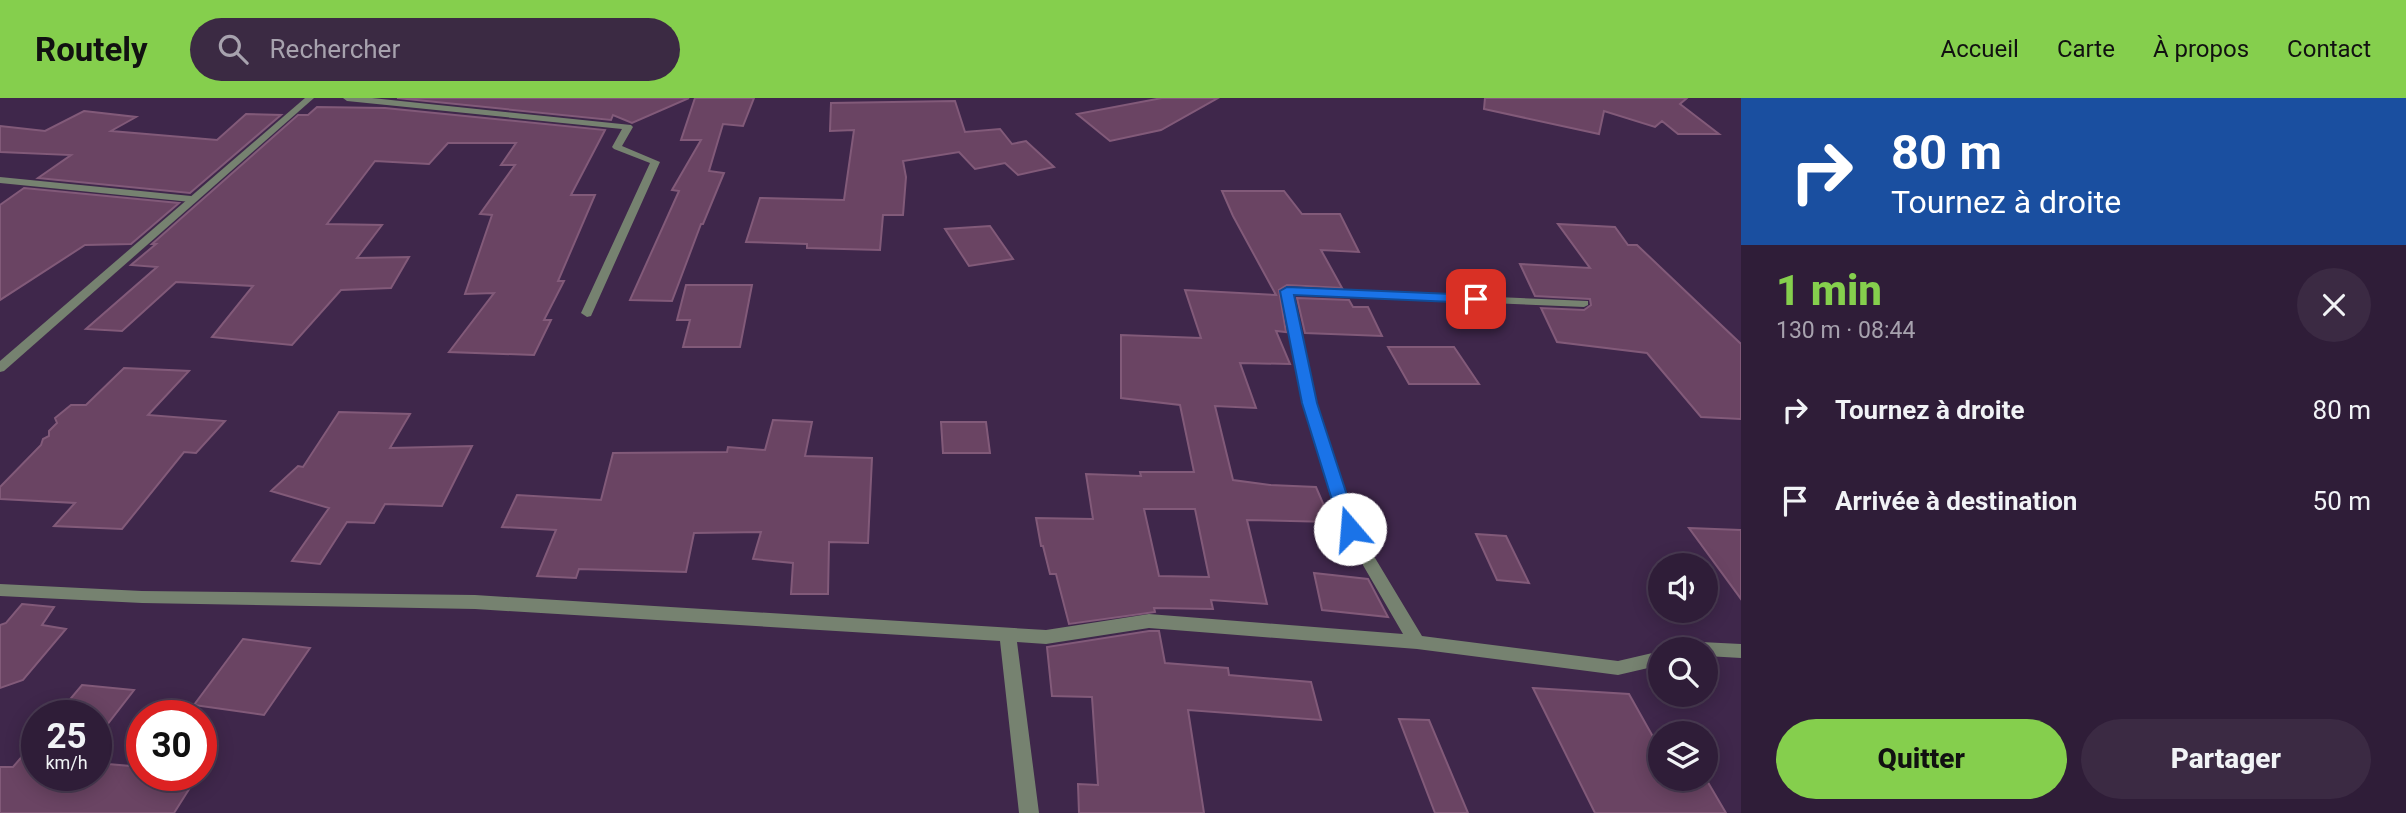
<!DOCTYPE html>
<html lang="fr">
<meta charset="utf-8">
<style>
body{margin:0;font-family:Roboto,sans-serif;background:#3b2a43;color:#f1f3f6;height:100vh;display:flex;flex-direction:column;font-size:26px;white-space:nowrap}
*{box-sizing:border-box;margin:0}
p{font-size:23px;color:#a7a2ae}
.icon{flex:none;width:38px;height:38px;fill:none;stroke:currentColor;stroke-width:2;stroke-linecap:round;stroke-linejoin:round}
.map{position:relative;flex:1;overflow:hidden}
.sheet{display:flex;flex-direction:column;background:#2f1d38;width:665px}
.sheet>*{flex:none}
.top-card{background:#1a4fa0;color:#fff;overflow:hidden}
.fabs{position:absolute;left:1648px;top:455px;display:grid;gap:14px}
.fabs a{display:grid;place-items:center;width:70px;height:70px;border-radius:50%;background:#2f1d38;box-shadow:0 4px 18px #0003,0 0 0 2px #4a3b53;font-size:35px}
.speed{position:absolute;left:21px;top:602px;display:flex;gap:14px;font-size:35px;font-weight:700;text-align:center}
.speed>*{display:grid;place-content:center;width:91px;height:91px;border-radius:50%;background:#2f1d38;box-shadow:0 4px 18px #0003,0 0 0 2px #4a3b53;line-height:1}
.speed small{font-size:18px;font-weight:400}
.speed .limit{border:10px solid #d22;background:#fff;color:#111}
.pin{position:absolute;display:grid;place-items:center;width:60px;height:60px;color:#fff;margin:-30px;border-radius:14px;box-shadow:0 4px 10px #0006}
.me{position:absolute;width:77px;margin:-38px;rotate:342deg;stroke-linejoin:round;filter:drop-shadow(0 0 5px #0008)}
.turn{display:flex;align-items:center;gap:24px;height:147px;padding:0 35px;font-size:32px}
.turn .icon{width:91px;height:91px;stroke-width:2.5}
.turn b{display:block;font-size:49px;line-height:60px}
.round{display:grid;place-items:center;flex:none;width:74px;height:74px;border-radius:37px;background:#3b2a43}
.headline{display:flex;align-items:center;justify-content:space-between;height:119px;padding:0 35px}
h1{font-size:42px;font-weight:800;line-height:52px;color:#85cf4d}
.button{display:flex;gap:14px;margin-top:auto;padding:14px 35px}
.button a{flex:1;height:80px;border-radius:42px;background:#85cf4d;color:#111;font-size:28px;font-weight:800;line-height:80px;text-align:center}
.button a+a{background:#3b2a43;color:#f1f3f6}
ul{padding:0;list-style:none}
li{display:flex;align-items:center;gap:21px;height:91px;padding:0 35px}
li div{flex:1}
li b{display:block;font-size:26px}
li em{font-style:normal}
header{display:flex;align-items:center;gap:42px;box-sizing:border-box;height:98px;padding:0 35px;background:#85cf4d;color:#111}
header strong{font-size:33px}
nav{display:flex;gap:38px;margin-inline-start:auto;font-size:24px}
.search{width:490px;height:63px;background:#3b2a43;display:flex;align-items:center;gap:18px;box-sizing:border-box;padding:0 24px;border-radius:38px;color:#a7a2ae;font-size:26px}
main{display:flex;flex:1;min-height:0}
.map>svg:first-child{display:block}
.building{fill:#6a4463;stroke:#825a79;stroke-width:2;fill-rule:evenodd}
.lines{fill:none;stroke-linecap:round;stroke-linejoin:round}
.minor{fill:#768270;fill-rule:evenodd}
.tertiary{fill:#768270;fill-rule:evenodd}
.route{fill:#1a73e8;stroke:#114b97;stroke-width:2}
</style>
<header>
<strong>Routely</strong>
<div class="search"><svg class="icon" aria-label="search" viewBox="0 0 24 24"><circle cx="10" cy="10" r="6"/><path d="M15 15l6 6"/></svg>Rechercher</div>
<nav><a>Accueil</a><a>Carte</a><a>À propos</a><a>Contact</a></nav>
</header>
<main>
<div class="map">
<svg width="1741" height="715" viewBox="0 0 1741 715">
<rect width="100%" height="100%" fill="#3f274b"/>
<!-- building -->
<path class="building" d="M 397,0 L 689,0 L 632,25 L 613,17 L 611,22 Z
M 695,0 L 754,0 L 743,28 L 723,26 L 709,73 L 724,75 L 703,126 L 701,126 L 672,203 L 630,202 L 679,93 L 672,92 L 701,42 L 681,42 Z
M 1162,0 L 1218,0 L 1161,32 L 1110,43 L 1077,16 Z
M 1485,0 L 1687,0 L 1680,6 L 1719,36 L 1678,36 L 1662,23 L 1655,29 L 1604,13 L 1599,36 L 1484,11 Z
M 955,3 L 965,34 L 1000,31 L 1012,46 L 1026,43 L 1054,69 L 1018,77 L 1005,65 L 975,71 L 959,54 L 903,63 L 906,79 L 903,117 L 883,117 L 880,152 L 807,150 L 807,146 L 746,144 L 760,100 L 844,102 L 854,32 L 830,33 L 831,5 Z
M 317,9 L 385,10 L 605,32 L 571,97 L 595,97 L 558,183 L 564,183 L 544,222 L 551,222 L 534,257 L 449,254 L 494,195 L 465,196 L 492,117 L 480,116 L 515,67 L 501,67 L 516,45 L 448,45 L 429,66 L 375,63 L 327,126 L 382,127 L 357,160 L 409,159 L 391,190 L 341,192 L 292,247 L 212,239 L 253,188 L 176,184 L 122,233 L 86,231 L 157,169 L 131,167 L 156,146 L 152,146 L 298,17 L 308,17 Z
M 84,13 L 136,19 L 111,33 L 217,42 L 246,16 L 281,17 L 190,95 L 38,80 L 71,57 L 0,54 L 0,28 L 45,33 Z
M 24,90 L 179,105 L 131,146 L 85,147 L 0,202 L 0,107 Z
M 1222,93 L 1284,93 L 1302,116 L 1340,116 L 1359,154 L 1321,152 L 1342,190 L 1287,187 L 1279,192 L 1286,234 L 1276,233 L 1290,266 L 1240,265 L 1256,310 L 1215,308 L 1233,382 L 1270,387 L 1316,389 L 1331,424 L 1247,422 L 1267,506 L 1211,502 L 1213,511 L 1154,510 L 1155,514 L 1069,526 L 1056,476 L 1050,476 L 1043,448 L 1041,448 L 1036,420 L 1093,421 L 1086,376 L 1141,378 L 1140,374 L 1194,374 L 1180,307 L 1121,300 L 1121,237 L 1201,240 L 1185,192 L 1276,197 L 1233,118 ZM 1144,411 L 1195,411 L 1209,479 L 1159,478 Z
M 1558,126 L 1615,129 L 1628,147 L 1637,147 L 1741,246 L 1741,321 L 1701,319 L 1647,255 L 1557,244 L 1541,210 L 1584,212 L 1591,207 L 1590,201 L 1535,198 L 1520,166 L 1590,170 Z
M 990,128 L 1013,161 L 969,168 L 945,131 Z
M 686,187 L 752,187 L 740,249 L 683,249 L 690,222 L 677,222 Z
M 1297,200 L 1349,202 L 1353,209 L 1368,209 L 1382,238 L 1305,235 Z
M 1388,249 L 1454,249 L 1479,286 L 1409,286 Z
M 124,270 L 189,273 L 148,317 L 225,323 L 196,355 L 184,354 L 122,431 L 54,428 L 75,405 L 0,401 L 0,389 L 41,347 L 43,341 L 49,338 L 49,333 L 57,325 L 55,320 L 71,307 L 86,307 Z
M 339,314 L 410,316 L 390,350 L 472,348 L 442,408 L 385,406 L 374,425 L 347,424 L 320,466 L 292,463 L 329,410 L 271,393 L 298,368 L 303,369 Z
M 773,322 L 812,324 L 805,358 L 872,360 L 868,445 L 829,444 L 828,496 L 791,496 L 793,465 L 753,461 L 761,434 L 694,435 L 686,474 L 579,471 L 576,480 L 537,478 L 556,432 L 502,429 L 517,397 L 601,402 L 613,355 L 727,354 L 728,349 L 765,352 Z
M 941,324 L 986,324 L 990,355 L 943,355 Z
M 1689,430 L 1741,432 L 1741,501 Z
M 1476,436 L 1506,438 L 1529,485 L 1497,482 Z
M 1314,475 L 1368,481 L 1388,519 L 1322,512 Z
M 22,506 L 54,509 L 42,527 L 66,531 L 23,582 L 0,590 L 0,527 L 6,525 Z
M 1149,533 L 1159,533 L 1165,565 L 1228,570 L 1229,577 L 1311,584 L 1321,622 L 1188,612 L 1204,715 L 1079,715 L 1078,686 L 1098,687 L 1092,599 L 1052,598 L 1047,549 Z
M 243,541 L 310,550 L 264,617 L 194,607 Z
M 82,587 L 134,592 L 96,641 L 96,618 L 56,618 Z
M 1533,590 L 1629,596 L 1661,653 L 1661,681 L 1706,681 L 1726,715 L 1595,715 Z
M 1399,621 L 1429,622 L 1468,715 L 1435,715 Z
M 37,641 L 37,677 L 96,677 L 96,665 L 142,669 L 142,677 L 198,677 L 174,715 L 0,715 L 0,669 L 13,669 Z"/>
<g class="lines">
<!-- minor -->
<path class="minor" d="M 343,0 L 372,0 L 631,27 L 633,29 L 622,48 L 660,64 L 591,218 L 587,219 L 581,215 L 650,65 L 614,51 L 612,49 L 622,31 L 347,3 Z
M 0,79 L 191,98 L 196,101 L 191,104 L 0,85 Z
M 1287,190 L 1588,203 L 1588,207 L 1584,209 L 1294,197 L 1317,305 L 1357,430 L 1422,538 L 1618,563 L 1661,553 L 1661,567 L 1618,577 L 1417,551 L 1149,530 L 1046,546 L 1017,544 L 1039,715 L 1019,715 L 1000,543 L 475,511 L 142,505 L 0,498 L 0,486 L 142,493 L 475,497 L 1046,532 L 1149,516 L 1403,536 L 1342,431 L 1303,305 L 1281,193 Z
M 1701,544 L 1741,546 L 1741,560 L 1706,558 L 1706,551 L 1693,551 L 1695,546 Z"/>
<!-- tertiary -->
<path class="tertiary" d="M 305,0 L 314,0 L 4,273 L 0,274 L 0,263 Z"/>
</g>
<!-- route -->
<path class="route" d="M 1287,189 L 1476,197 L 1483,201 L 1476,205 L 1294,197 L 1317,305 L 1358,431 L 1356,436 L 1344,436 L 1341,431 L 1302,305 L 1280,193 Z"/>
</svg>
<div class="fabs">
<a><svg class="icon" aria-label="sound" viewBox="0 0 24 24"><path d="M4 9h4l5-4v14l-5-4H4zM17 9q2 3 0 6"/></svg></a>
<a><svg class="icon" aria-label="search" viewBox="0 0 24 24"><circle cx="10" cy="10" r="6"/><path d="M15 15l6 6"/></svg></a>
<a><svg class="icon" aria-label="layers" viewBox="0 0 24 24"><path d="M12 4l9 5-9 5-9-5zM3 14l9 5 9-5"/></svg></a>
</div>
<div class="speed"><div>25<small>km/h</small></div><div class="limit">30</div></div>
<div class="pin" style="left:1476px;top:201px;background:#d93025"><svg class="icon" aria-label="arrive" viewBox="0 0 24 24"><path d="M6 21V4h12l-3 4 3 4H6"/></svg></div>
<svg class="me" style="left:1350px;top:431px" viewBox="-20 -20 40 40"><circle r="19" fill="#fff"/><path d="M0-13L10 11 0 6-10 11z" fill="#1a73e8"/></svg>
</div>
<section class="sheet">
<div class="top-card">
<div class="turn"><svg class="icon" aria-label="right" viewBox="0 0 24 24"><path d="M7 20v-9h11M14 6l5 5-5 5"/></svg><div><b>80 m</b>Tournez à droite</div></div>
</div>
<div class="headline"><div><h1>1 min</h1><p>130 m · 08:44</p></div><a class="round"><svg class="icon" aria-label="close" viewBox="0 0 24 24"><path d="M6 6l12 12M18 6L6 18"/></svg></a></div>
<ul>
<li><svg class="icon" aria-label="right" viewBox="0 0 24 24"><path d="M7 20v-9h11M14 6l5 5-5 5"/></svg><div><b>Tournez à droite</b></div><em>80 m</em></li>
<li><svg class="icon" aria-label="arrive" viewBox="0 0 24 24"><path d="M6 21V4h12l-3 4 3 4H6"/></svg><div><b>Arrivée à destination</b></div><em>50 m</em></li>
</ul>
<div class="button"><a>Quitter</a><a>Partager</a></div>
</section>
</main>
